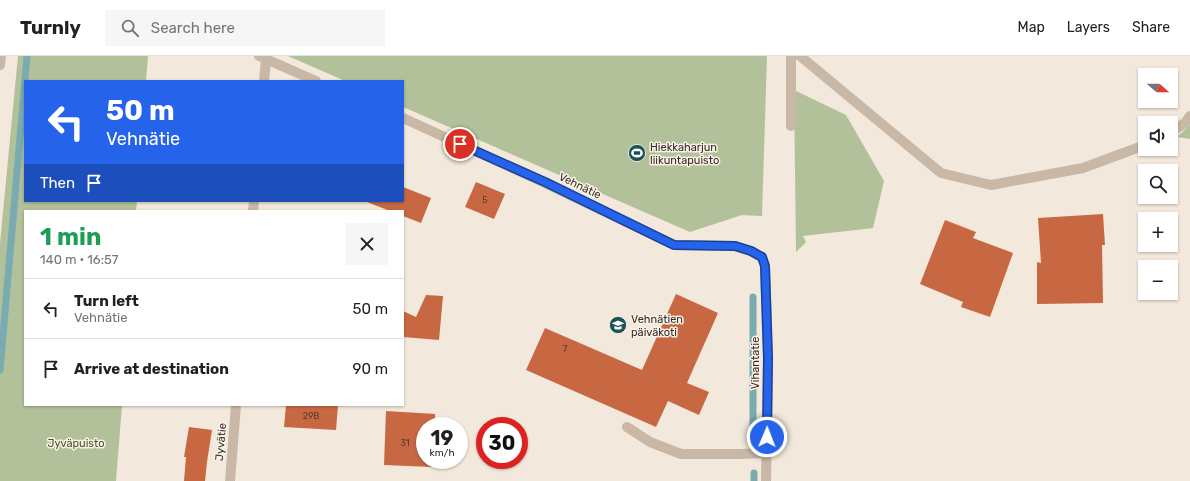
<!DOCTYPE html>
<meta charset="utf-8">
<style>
body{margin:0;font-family:Rubik,sans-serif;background:#f6f6f6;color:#202124;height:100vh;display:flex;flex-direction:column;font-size:15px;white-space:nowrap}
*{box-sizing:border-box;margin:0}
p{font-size:13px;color:#757577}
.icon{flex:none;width:22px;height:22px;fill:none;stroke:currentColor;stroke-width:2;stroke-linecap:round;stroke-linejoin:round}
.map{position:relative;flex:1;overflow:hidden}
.side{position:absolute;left:24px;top:154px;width:380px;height:196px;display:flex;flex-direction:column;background:#fff;border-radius:0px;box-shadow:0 1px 3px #0004}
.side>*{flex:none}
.top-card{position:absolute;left:24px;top:24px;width:380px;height:122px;border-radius:0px;box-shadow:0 1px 3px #0004;background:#2563eb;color:#fff;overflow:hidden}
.needle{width:26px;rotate:110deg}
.controls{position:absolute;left:1138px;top:12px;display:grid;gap:8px}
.controls a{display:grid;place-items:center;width:40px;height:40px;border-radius:0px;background:#fff;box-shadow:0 1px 3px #0004;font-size:20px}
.speed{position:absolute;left:416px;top:361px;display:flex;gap:8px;font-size:20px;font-weight:700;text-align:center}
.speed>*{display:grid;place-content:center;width:52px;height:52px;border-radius:50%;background:#fff;box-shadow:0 1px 3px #0004;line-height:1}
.speed small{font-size:10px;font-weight:400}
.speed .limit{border:6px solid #d22;background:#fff;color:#111}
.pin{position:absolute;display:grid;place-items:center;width:34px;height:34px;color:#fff;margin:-17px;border:2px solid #fff;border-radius:50%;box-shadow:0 1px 4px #0007}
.me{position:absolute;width:44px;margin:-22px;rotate:1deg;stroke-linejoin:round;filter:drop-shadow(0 0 3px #0008)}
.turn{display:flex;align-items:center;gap:14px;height:84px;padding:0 16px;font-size:18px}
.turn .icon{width:52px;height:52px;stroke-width:2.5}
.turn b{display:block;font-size:28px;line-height:34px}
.then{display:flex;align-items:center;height:38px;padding:0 16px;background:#0003;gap:8px;font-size:15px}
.round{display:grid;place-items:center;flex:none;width:42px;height:42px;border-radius:0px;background:#f6f6f6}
.overview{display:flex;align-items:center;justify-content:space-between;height:68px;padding:0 16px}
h1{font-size:24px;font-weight:700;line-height:30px;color:#1e9e55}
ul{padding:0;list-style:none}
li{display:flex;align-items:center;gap:12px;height:60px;padding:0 16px;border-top:1px solid #e0e0e0}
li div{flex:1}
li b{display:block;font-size:15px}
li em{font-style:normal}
header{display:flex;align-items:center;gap:24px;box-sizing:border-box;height:56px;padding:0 20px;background:#fff;border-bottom:1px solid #e0e0e0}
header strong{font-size:19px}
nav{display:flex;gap:22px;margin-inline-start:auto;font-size:14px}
.search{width:280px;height:36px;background:#f6f6f6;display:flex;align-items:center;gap:10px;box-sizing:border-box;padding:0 14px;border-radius:0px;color:#757577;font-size:15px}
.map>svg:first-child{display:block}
.green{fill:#b3c19a}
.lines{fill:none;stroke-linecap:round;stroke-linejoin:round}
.stream{stroke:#79abb0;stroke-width:7}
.building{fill:#c86843}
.minor{stroke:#cab8a6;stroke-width:10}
.route-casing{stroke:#184099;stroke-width:10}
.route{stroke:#2563eb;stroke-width:7}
.labels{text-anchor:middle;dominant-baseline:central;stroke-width:3;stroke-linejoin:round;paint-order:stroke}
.number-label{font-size:9px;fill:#5a3c2e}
.poi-label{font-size:11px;fill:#362d27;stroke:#faf2e7;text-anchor:start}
.street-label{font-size:11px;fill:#362d27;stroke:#faf2e7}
.park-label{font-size:11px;fill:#44552b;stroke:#faf2e7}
</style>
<header>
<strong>Turnly</strong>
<div class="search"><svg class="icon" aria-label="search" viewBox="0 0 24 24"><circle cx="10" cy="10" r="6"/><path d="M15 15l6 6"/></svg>Search here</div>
<nav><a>Map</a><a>Layers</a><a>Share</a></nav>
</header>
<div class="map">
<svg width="1190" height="425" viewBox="0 0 1190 425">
<rect width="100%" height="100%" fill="#f2e8db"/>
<!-- green -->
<path class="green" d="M 18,0 L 148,0 L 146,25 L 25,25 L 25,145 L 137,145 L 136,155 L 25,155 L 25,349 L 122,349 L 116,425 L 0,425 L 0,187 Z
M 288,0 L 767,0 L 762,160 L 742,159 L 690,176 L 403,51 L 403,25 L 345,25 Z
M 794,34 L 846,59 L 884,125 L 873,172 L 803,180 L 806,186 L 796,196 Z
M 1190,69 L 1190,83 L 1177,81 Z"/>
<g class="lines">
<!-- stream -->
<path class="stream" d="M 753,241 L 753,383
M 0,314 L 27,0
M 754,425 L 754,417"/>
</g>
<!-- building -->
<path class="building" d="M 476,126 L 505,138 L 494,163 L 465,151 Z
M 403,131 L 431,142 L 421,167 L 403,160 L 403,155 L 390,155 L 367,146 L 368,145 L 403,145 Z
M 1103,158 L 1105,189 L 1102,189 L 1103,247 L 1037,248 L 1037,206 L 1041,207 L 1038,162 Z
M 945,164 L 976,176 L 973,182 L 1013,197 L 990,261 L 961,251 L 963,246 L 920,228 Z
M 676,238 L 718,257 L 687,327 L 709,336 L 699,359 L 668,345 L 656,371 L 526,314 L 545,272 L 642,314 Z
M 426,239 L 443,240 L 439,284 L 403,281 L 403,255 L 416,261 Z
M 286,349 L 338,349 L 336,374 L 284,371 Z
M 386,355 L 435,358 L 435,364 L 443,364 L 442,370 L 425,370 L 425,404 L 441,404 L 441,405 L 433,405 L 432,411 L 384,409 Z
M 189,371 L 212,374 L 207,406 L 205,425 L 184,425 L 186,401 L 184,401 Z"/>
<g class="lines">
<!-- minor -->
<path class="minor" d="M 259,0 L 316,25
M 800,0 L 941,117 L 991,129 L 1083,112 L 1145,89
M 0,9 L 1,0
M 264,25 L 266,4
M 403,62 L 545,127 L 674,189 L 735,190 L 751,195 L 762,201 L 765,210 L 768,302 L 766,425
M 791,70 L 791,0
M 1171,76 L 1185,67 L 1190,60
M 253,155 L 254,145
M 627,371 L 650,386 L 681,398 L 742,398 L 766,397
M 230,425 L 236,349"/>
</g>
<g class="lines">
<defs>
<path id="route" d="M 460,88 L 545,126 L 674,189 L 735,190 L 751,195 L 762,201 L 765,210 L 768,302 L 767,381"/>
</defs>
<!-- route casing -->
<use href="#route" class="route-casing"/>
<!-- route -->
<use href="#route" class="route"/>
</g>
<!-- icons -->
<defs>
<symbol id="stadium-disc" viewBox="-11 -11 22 22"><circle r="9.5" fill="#1c5259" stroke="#faf2e7"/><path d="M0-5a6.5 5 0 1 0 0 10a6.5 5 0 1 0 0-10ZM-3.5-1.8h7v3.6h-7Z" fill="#fff"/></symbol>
<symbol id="school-disc" viewBox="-11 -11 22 22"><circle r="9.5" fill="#1c5259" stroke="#faf2e7"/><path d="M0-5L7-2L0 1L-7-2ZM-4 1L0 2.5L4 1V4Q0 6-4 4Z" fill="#fff"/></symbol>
</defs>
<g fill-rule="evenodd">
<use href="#stadium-disc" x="627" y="87" width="20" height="20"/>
<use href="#school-disc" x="608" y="259" width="20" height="20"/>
</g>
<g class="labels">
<!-- number labels -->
<g class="number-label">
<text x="485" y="144">5</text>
<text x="565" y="293">7</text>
<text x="311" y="360">29B</text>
<text x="405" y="387">31</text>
</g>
<!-- poi labels -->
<g class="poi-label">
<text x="650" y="91">Hiekkaharjun<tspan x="650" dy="13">liikuntapuisto</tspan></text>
<text x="631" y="263">Vehnätien<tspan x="631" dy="13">päiväkoti</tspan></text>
</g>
<!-- street labels -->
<g class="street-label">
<text transform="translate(580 130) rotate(26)">Vehnätie</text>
<text transform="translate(755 307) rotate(-90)">Vihantatie</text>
<text transform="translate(221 386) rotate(-85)">Jyvätie</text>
</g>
<!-- park labels -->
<g class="park-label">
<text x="76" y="387">Jyväpuisto</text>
</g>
</g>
</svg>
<div class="controls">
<a><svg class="needle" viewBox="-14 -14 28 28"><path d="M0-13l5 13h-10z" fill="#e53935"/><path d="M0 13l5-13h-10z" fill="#757577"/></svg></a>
<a><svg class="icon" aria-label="sound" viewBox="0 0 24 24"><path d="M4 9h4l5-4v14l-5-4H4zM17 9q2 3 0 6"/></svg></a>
<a><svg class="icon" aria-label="search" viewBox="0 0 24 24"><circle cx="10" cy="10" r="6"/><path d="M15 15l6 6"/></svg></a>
<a>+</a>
<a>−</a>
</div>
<div class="speed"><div>19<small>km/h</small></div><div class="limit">30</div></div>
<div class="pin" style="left:460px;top:88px;background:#d93025"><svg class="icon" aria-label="arrive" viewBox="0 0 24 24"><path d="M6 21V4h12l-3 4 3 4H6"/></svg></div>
<svg class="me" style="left:767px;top:381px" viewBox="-20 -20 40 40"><circle r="17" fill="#2563eb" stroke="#fff" stroke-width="3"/><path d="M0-11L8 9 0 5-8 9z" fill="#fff"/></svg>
<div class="top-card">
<div class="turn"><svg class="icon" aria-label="left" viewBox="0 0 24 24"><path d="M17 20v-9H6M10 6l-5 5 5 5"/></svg><div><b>50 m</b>Vehnätie</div></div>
<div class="then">Then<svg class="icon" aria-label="arrive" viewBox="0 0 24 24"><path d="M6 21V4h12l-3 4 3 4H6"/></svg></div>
</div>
<section class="side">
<div class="overview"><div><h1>1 min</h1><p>140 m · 16:57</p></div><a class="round"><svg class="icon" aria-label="close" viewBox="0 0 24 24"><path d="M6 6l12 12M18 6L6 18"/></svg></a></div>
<ul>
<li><svg class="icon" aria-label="left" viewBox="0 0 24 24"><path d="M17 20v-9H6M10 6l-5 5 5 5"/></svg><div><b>Turn left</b><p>Vehnätie</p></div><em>50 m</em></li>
<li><svg class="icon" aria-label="arrive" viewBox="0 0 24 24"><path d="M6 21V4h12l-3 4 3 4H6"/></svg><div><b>Arrive at destination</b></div><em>90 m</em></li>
</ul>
</section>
</div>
